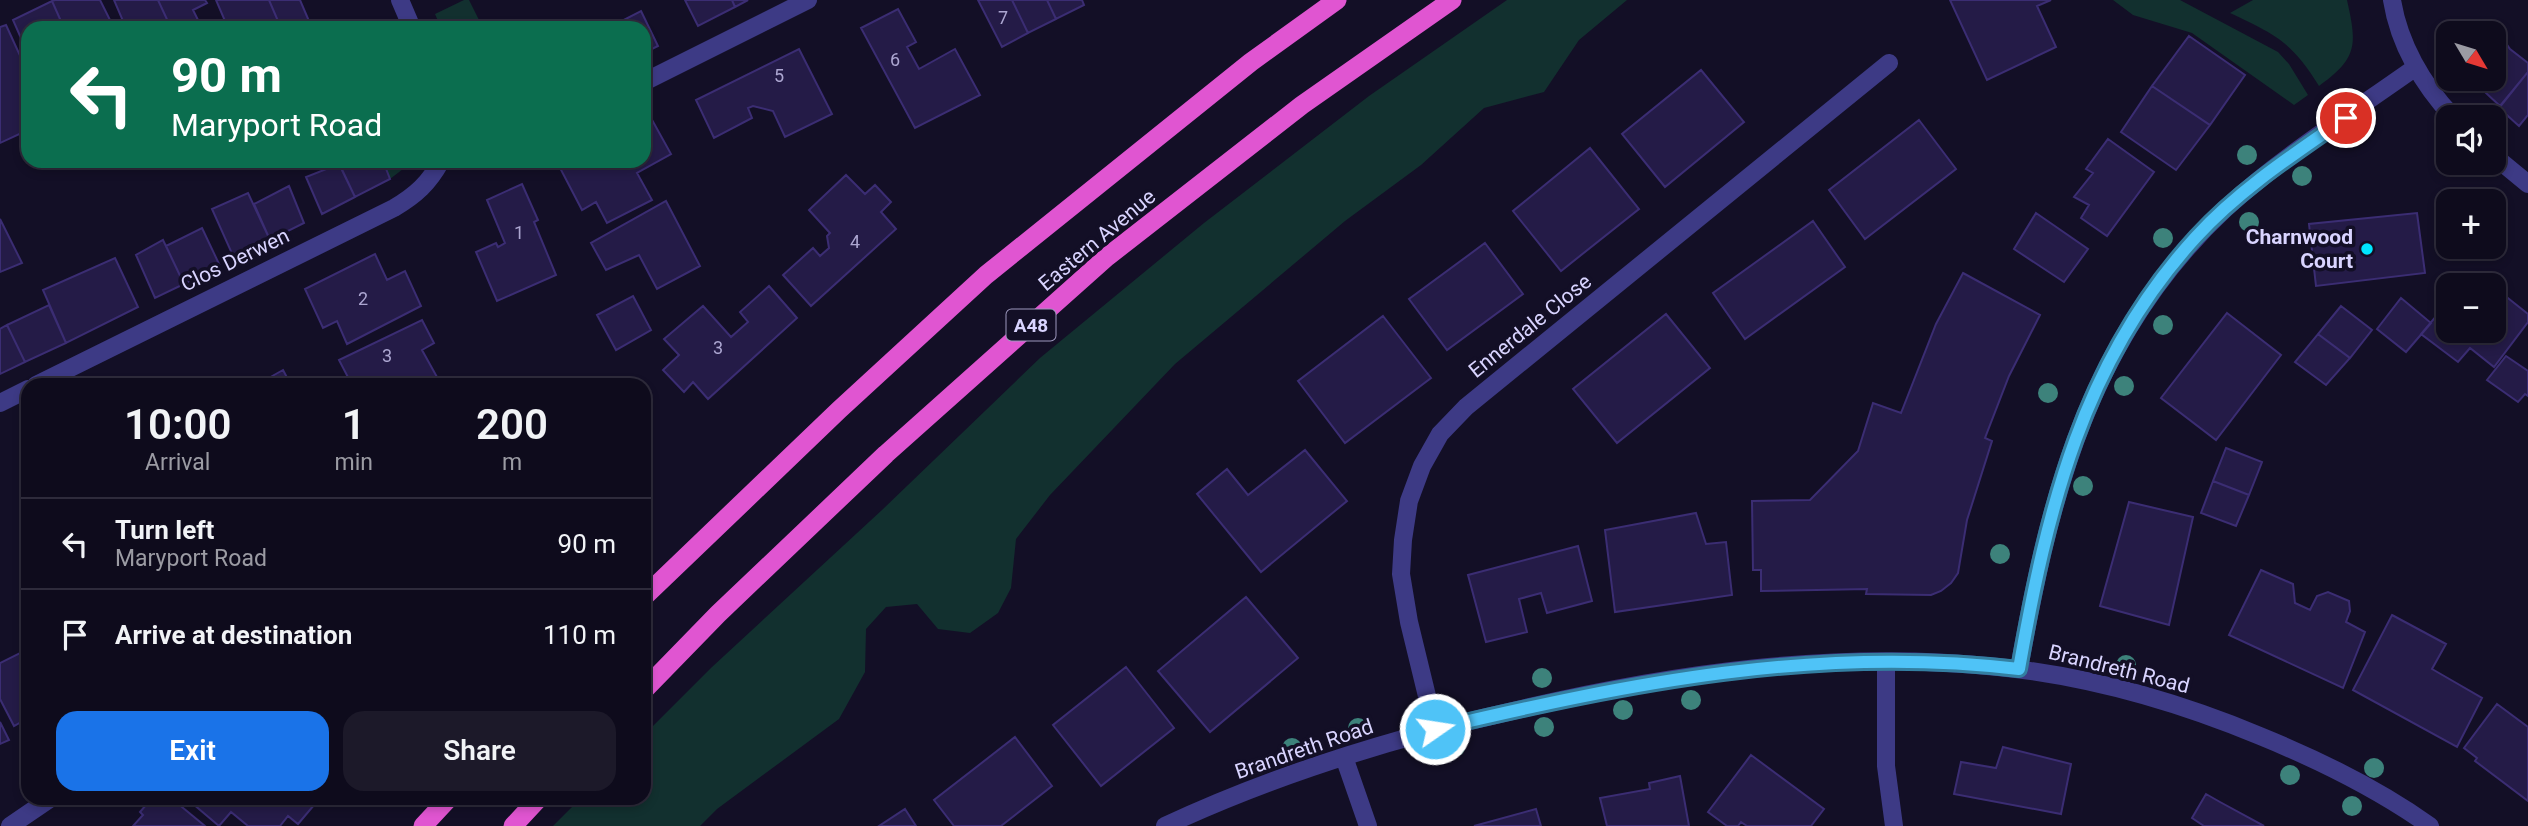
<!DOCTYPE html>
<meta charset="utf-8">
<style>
body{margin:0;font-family:Roboto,sans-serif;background:#1c1929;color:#f1f3f6;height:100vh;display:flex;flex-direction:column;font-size:26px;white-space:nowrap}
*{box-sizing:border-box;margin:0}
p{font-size:23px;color:#9b9ba3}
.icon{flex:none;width:38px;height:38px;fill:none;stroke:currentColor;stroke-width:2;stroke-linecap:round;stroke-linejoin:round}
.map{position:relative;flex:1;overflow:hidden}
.drawer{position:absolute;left:21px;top:378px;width:630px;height:427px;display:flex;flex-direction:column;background:#0e0b1c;border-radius:21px;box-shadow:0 4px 10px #0003,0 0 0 2px #2e2b3b}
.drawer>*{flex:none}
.guide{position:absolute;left:21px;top:21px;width:630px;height:147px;border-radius:21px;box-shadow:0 4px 10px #0003,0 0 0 2px #2e2b3b;background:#0b6e4f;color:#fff;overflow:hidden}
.needle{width:46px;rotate:128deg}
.buttons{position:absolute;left:2436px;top:21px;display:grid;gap:14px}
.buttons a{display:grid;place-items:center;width:70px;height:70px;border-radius:14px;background:#0e0b1c;box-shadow:0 4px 10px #0003,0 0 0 2px #2e2b3b;font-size:35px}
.pin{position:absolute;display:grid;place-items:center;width:60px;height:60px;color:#fff;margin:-30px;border:4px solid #fff;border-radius:50%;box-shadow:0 2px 7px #0007}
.me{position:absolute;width:77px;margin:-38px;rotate:77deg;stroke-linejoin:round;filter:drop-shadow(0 0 5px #0008)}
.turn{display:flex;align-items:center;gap:24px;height:147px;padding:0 35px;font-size:32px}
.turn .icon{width:91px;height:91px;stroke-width:2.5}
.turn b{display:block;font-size:49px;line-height:60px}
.eta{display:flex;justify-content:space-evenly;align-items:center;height:119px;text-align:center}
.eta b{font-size:42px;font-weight:600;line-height:49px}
.action{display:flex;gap:14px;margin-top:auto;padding:14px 35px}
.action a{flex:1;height:80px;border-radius:21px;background:#1a73e8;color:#fff;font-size:28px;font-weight:600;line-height:80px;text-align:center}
.action a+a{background:#1c1929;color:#f1f3f6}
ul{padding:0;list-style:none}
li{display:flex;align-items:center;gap:21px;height:91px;padding:0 35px;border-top:2px solid #2e2b3b}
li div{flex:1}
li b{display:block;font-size:26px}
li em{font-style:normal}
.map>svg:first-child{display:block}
.green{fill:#12302f}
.building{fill:#241b47;stroke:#3b2d73;stroke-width:2}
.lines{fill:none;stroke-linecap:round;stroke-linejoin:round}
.minor{stroke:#3d3a85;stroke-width:18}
.trunk{stroke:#e055d1;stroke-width:19}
.tree{fill:#3d827b}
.route-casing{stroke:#337fa1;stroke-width:18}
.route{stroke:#4fc3f7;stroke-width:12}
.poi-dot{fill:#00e5ff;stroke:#130f26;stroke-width:2.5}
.labels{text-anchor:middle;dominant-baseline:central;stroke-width:7;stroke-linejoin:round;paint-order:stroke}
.number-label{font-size:18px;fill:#aca6d1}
.shield{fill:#130f26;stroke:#9e99be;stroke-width:2}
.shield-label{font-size:19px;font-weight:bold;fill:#d9d4ff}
.poi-label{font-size:21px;font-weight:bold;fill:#d9d4ff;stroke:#130f26;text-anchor:end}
.street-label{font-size:21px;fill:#d9d4ff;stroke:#130f26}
</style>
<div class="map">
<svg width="2528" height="826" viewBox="0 0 2528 826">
<rect width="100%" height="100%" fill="#130f26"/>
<!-- green -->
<path class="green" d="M 464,0 L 469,0 L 483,28 L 441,28 L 435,14 Z
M 1507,0 L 1627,0 L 1579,40 L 1544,92 L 1484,108 L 1421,165 L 1345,221 L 1175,364 L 1050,495 L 1016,539 L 1011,588 L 998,613 L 970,633 L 938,629 L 917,604 L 886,607 L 866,629 L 865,672 L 839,719 L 717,809 L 700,826 L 553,826 L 581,798 L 644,798 L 644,735 L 712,667 L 882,510 L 1040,358 L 1204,223 L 1369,96 Z
M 2113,0 L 2180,0 L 2278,52 L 2289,64 L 2308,95 L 2294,105 L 2192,33 L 2133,15 Z
M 2253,0 L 2347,0 C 2357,45 2358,58 2319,86 C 2291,41 2276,35 2230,13 Z
M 383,161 L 408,161 L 403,169 L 390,179 Z"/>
<!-- building -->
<path class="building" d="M 55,0 L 100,0 L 114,28 L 64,28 L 52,1 Z
M 114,0 L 158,0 L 171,28 L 126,28 Z
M 158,0 L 205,0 L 207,3 L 193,10 L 202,28 L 171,28 Z
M 216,0 L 269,0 L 281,28 L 228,28 Z
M 269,0 L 300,0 L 312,28 L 281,28 Z
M 685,0 L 732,0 L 735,7 L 698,26 Z
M 732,0 L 748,0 L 735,7 Z
M 978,0 L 1012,0 L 1028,33 L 1002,47 Z
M 1012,0 L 1047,0 L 1056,19 L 1028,33 Z
M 1047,0 L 1082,0 L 1084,5 L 1056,19 Z
M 1950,0 L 2051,0 L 2037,6 L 2056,47 L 1987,80 Z
M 52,1 L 64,28 L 28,28 L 28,54 L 13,20 Z
M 898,9 L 916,42 L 907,47 L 919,69 L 955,49 L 980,95 L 915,128 L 861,28 Z
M 641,11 L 658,46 L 644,53 L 644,28 L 613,28 L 612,26 Z
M 6,25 L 28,73 L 28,130 L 0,143 L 0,27 Z
M 2494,26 L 2510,49 L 2528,63 L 2528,72 L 2500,106 L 2471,79 L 2494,79 L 2494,33 L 2483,33 Z
M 2189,36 L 2245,75 L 2210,125 L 2152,86 Z
M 799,49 L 832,114 L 785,137 L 773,111 L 753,106 L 748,108 L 752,118 L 714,138 L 696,100 Z
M 1701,70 L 1744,122 L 1665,187 L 1622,134 Z
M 2528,72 L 2528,115 L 2519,126 L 2499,108 Z
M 2152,86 L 2210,125 L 2176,170 L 2121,132 Z
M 651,118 L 671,154 L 637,173 L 652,200 L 607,223 L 596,202 L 582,210 L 559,166 L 569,161 L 644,161 L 644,122 Z
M 1919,120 L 1956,169 L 1865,239 L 1829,190 Z
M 2108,139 L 2154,172 L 2107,236 L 2081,218 L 2089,205 L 2074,197 L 2093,173 L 2086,169 Z
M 1590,148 L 1639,209 L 1561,271 L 1513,211 Z
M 338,161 L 383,161 L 390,179 L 355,197 Z
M 339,164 L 355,197 L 322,214 L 306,177 Z
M 846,175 L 865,194 L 875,185 L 891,202 L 881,212 L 896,229 L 811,306 L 783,275 L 813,248 L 820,256 L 829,248 L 827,236 L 830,233 L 809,210 Z
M 522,184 L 538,220 L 534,222 L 556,275 L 497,301 L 476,252 L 496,243 L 498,247 L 505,243 L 487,200 Z
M 289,186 L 304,223 L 270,240 L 254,204 Z
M 248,193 L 270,240 L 234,258 L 212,209 Z
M 666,201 L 700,266 L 657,289 L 639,255 L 606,270 L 591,243 Z
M 2036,213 L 2088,249 L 2064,282 L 2014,249 Z
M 2417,213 L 2425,273 L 2316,286 L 2309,224 Z
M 0,219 L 22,263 L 0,272 Z
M 1813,221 L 1845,267 L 1745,339 L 1713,293 Z
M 202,228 L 220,266 L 184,284 L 166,246 Z
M 163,240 L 184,284 L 155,298 L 136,255 Z
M 1485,243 L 1523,294 L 1447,350 L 1409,299 Z
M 375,254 L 387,280 L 405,271 L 421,306 L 347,344 L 337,321 L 323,328 L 305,289 Z
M 115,258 L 138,307 L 66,343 L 43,290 Z
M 1963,273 L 2040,315 L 2009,376 L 1985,438 L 1992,441 L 1967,520 L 1958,573 L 1951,583 L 1941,591 L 1931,595 L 1866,594 L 1867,589 L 1761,591 L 1761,570 L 1753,570 L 1752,501 L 1810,500 L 1858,451 L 1873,403 L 1901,413 L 1936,324 Z
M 769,286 L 797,318 L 708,399 L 693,382 L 684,392 L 663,370 L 679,355 L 664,339 L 703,306 L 731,337 L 748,322 L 740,312 Z
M 2494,287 L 2528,314 L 2528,322 L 2494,367 L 2470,348 L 2458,362 L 2421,334 L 2437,315 L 2448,323 L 2448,331 L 2494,331 Z
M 633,296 L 651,330 L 616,350 L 597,315 Z
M 2401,298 L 2431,323 L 2406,352 L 2377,329 Z
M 49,305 L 66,343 L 25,362 L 7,325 Z
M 2341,306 L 2372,330 L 2350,358 L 2318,334 Z
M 2227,313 L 2281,355 L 2216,440 L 2161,398 Z
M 1666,314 L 1710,368 L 1617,443 L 1573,389 Z
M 1383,316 L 1431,378 L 1345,443 L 1298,381 Z
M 422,320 L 434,343 L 422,350 L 437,377 L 421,385 L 352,385 L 339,360 Z
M 7,325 L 25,362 L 0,374 L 0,329 Z
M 2318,334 L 2350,358 L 2326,385 L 2295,362 Z
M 2506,356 L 2528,371 L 2528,396 L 2525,394 L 2518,402 L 2487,380 Z
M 283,370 L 291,385 L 258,385 L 258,384 Z
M 2226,448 L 2262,462 L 2249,495 L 2213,481 Z
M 1305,450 L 1347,501 L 1261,572 L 1197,494 L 1227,469 L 1248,495 Z
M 2213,481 L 2249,495 L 2236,526 L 2201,513 Z
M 2129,502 L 2193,517 L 2169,625 L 2100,606 Z
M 1696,513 L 1706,544 L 1726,542 L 1732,595 L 1615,612 L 1605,530 Z
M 1578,546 L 1592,601 L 1547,613 L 1541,593 L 1519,599 L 1527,632 L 1486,642 L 1468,575 Z
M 2261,570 L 2293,584 L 2295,603 L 2310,610 L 2317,596 L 2328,592 L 2349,601 L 2350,611 L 2346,622 L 2365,632 L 2343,688 L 2229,635 Z
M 1246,597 L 1298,658 L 1210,732 L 1158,671 Z
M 2392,615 L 2446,644 L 2432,669 L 2482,698 L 2457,747 L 2353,690 Z
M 28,649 L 28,718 L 14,726 L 0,699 L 0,663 Z
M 1126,667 L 1174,728 L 1101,786 L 1053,725 Z
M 2497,704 L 2528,727 L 2528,801 L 2475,761 L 2477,758 L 2464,748 Z
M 0,722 L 9,740 L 0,744 Z
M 1015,737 L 1052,786 L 1001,826 L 954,826 L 934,800 Z
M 2003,747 L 2071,764 L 2061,814 L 1954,794 L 1961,762 L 1996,768 Z
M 1751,755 L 1824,809 L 1811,826 L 1747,826 L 1741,822 L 1738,826 L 1727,826 L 1708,812 Z
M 1680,776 L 1689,826 L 1607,826 L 1600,798 L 1650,789 L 1649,783 Z
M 2206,794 L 2220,802 L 2264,826 L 2204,826 L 2192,818 Z
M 152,798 L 171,798 L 205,826 L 133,826 L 143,815 L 140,812 Z
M 186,798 L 269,798 L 271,800 L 272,798 L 320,798 L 298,824 L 288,816 L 280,826 L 248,826 L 231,812 L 219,826 Z
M 905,809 L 916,826 L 879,826 Z
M 1536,809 L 1541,826 L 1474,826 Z"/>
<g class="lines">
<!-- minor -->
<path class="minor" d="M 400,0 L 412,28
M 2392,0 C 2399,44 2423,85 2453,117
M 644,82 L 808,0
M 2494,156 L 2528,184
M 36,385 L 394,208 C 416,195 429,183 441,161
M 0,403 L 28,389
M 1886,662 L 1886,766 L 1894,826
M 2019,669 C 2050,494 2090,335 2225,209 C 2280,158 2354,111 2416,67
M 1435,729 L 1409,622 L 1401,574 L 1403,540 L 1409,501 L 1422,466 L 1440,434 L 1466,407 L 1889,63
M 1344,757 L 1368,826
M 10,826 L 51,798
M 1165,826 C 1276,774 1397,737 1517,710 C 1674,673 1836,650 1998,667 C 2087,676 2178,702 2260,736 C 2319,760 2378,789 2430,826"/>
<!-- trunk -->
<path class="trunk" d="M 644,597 L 839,410 L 986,275 L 1251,62 L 1337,0
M 644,690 L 718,614 L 886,454 L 1107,257 L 1302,105 L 1452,0
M 423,826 L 449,798
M 513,826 L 539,798"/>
</g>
<!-- trees -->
<g class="tree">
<circle cx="2247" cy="155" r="10"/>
<circle cx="2302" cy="176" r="10"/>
<circle cx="2249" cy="222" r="10"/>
<circle cx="2163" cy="238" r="10"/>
<circle cx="2163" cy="325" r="10"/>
<circle cx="2124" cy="386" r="10"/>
<circle cx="2048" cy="393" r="10"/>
<circle cx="2083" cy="486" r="10"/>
<circle cx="2000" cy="554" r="10"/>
<circle cx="2126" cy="665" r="10"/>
<circle cx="1542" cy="678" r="10"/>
<circle cx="1691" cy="700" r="10"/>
<circle cx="1623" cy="710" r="10"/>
<circle cx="1544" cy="727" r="10"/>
<circle cx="1358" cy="728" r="10"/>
<circle cx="1455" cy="747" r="10"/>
<circle cx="1292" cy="748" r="10"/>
<circle cx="2374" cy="768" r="10"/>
<circle cx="2290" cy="775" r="10"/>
<circle cx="2352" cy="806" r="10"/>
</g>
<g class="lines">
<defs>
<path id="route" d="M 1435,729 C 1630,683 1817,645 2019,669 C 2047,510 2083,360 2196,237 C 2239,190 2294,154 2346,118"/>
</defs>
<!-- route casing -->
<use href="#route" class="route-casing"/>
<!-- route -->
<use href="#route" class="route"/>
</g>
<!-- markers -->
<circle class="poi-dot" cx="2367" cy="249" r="7"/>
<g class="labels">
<!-- number labels -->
<g class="number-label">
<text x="1003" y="17">7</text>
<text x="895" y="59">6</text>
<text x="779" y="75">5</text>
<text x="519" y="232">1</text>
<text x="855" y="241">4</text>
<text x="363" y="298">2</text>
<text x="718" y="347">3</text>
<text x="387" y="355">3</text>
</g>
<!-- shield labels -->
<rect class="shield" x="1006.5" y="309.5" width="49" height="31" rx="5"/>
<g class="shield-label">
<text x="1031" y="325">A48</text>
</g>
<!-- poi labels -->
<g class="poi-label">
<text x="2353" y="237">Charnwood<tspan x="2353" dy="24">Court</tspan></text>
</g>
<!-- street labels -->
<g class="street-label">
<text transform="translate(1097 240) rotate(-40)">Eastern Avenue</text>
<text transform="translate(235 260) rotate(-26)">Clos Derwen</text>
<text transform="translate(1530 326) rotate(-39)">Ennerdale Close</text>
<text transform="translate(2119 669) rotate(14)">Brandreth Road</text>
<text transform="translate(1304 749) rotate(-19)">Brandreth Road</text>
</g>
</g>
</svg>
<div class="buttons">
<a><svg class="needle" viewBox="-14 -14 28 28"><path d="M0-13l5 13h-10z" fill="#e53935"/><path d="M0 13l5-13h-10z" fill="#9b9ba3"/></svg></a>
<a><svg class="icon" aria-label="sound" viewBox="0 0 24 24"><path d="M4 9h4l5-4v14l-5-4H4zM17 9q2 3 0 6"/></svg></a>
<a>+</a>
<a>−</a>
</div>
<div class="pin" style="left:2346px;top:118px;background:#d93025"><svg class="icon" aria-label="arrive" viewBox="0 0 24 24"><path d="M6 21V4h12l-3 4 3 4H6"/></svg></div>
<svg class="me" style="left:1435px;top:729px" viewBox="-20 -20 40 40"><circle r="17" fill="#4fc3f7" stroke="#fff" stroke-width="3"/><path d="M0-11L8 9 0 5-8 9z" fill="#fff"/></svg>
<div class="guide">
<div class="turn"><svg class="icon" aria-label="left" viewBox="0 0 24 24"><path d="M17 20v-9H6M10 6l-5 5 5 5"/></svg><div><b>90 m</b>Maryport Road</div></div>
</div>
<section class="drawer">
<div class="eta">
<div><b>10:00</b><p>Arrival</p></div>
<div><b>1</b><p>min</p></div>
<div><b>200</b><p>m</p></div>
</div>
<ul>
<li><svg class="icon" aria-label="left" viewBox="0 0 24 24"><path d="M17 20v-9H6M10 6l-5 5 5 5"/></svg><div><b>Turn left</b><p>Maryport Road</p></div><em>90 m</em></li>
<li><svg class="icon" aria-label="arrive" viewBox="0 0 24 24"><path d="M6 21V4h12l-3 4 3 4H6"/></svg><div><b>Arrive at destination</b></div><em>110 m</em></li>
</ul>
<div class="action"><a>Exit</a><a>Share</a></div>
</section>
</div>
